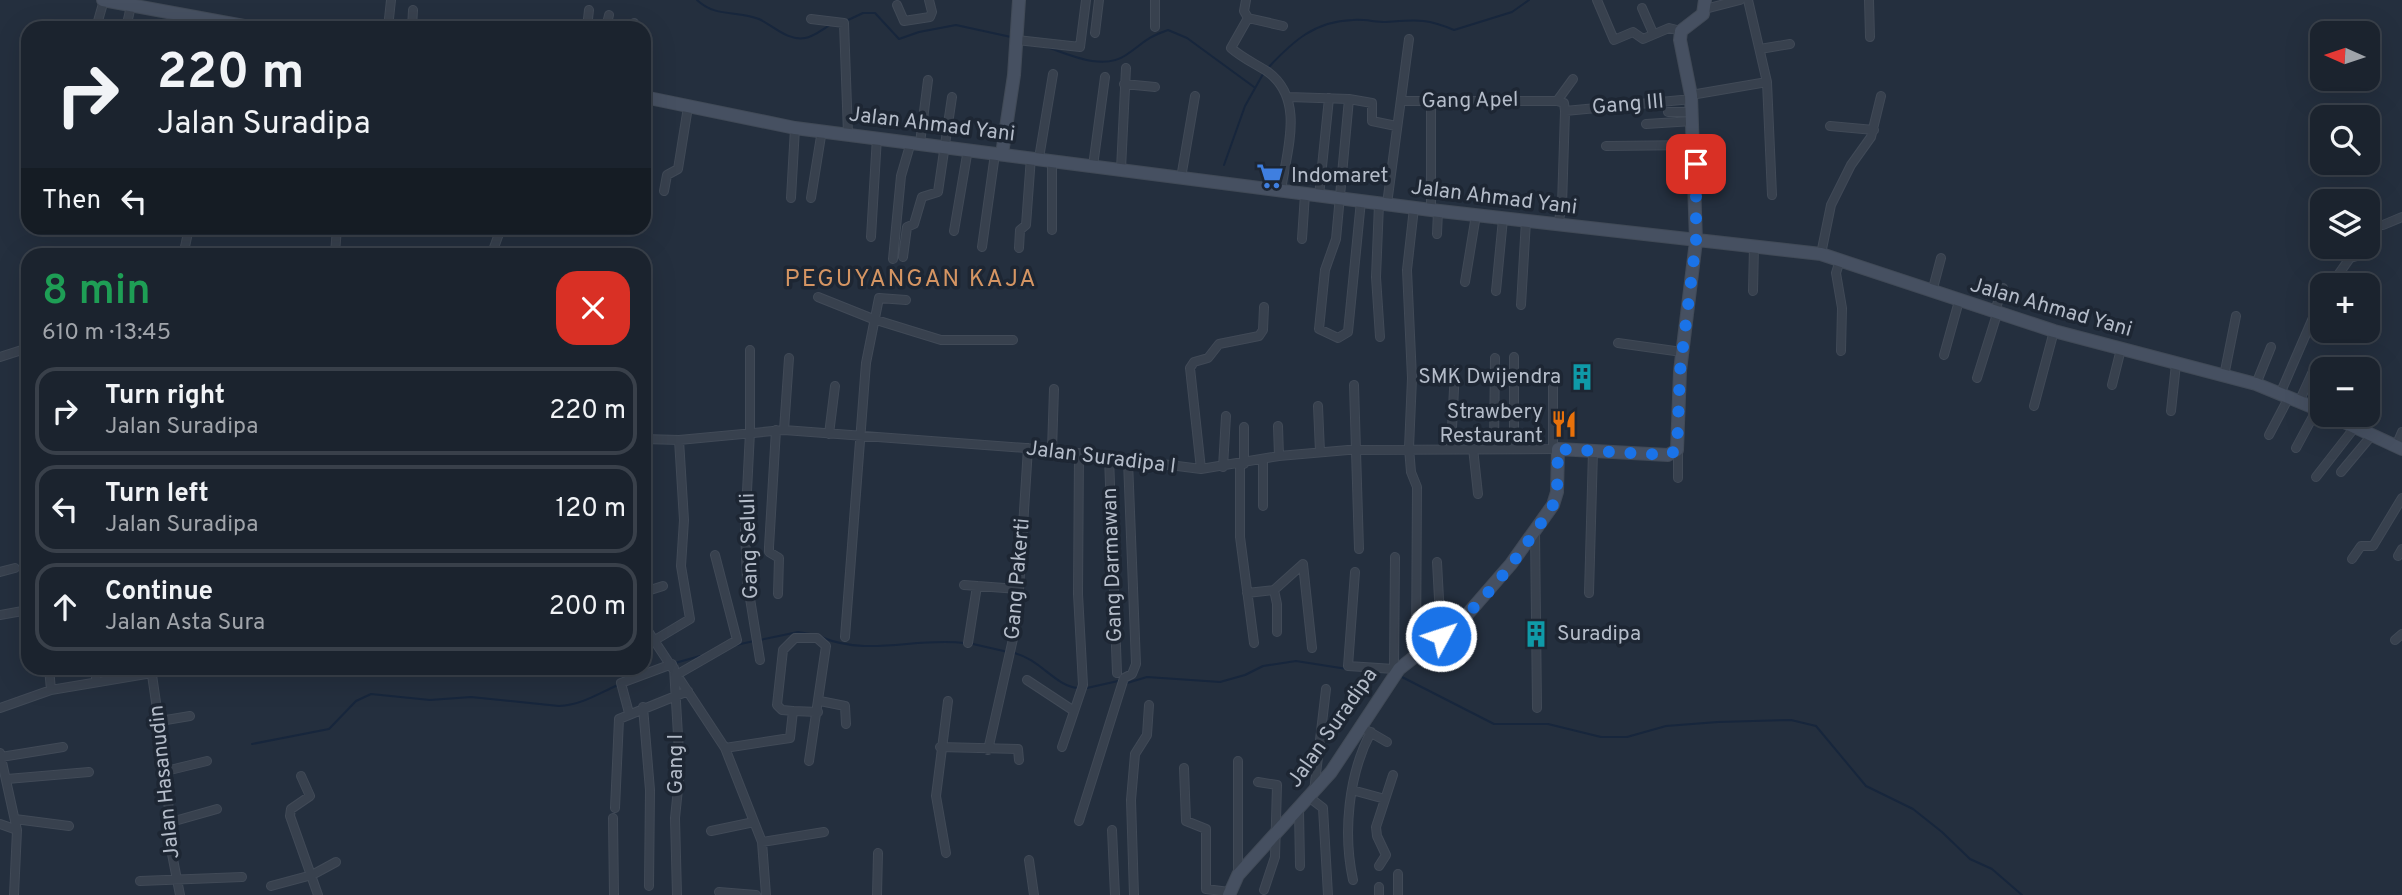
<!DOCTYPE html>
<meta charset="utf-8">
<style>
body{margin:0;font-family:Overpass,sans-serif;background:#242b36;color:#f1f3f6;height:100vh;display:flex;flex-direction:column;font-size:26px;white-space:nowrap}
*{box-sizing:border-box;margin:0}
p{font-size:23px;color:#a0a4aa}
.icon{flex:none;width:38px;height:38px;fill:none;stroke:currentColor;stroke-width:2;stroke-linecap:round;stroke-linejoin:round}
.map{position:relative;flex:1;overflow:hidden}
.details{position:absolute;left:21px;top:248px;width:630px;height:427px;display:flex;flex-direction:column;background:#1b232e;border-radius:21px;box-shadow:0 7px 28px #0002,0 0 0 2px #39404a}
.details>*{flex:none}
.hud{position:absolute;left:21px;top:21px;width:630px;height:214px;border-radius:21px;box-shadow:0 7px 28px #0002,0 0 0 2px #39404a;background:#1b232e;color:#f1f3f6;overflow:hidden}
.needle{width:46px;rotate:273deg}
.controls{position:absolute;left:2310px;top:21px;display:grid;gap:14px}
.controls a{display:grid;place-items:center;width:70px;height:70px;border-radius:14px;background:#1b232e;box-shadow:0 7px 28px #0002,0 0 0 2px #39404a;font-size:35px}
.pin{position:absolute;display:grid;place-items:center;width:60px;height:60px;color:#fff;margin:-30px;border-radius:14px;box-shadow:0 4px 10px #0006}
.me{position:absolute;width:77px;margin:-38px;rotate:50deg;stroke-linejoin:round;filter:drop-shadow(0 0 5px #0008)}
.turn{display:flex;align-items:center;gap:24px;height:147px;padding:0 21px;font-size:32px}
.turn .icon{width:91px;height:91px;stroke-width:2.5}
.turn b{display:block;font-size:49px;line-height:60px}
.then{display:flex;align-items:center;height:66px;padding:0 21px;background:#0003;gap:14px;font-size:26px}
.round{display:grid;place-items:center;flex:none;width:74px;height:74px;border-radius:21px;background:#242b36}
.overview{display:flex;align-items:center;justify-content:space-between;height:119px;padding:0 21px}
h1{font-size:42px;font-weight:600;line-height:52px;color:#1e9e55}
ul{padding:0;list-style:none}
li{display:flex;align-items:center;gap:21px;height:88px;margin:0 14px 10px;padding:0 7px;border:4px solid #39404a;border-radius:21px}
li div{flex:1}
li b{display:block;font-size:26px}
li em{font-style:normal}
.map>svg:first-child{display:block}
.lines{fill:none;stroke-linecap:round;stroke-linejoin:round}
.stream{stroke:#17263c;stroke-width:2}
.street-casing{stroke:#414a57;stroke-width:10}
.secondary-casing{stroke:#414a57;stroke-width:14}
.street{stroke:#38414e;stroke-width:8}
.secondary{stroke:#465061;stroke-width:12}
.route{stroke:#1a73e8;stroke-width:12;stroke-dasharray:0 21.6}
.labels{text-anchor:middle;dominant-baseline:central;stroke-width:7;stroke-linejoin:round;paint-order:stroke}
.street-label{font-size:21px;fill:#b4bcc9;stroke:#1d2633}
.poi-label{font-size:21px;fill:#b4bcc9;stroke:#1d2633;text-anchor:start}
.quarter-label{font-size:24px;letter-spacing:2px;fill:#d59563;stroke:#1d2633}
</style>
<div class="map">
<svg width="2402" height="895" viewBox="0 0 2402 895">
<rect width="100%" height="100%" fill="#242f3e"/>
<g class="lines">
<!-- stream -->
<path class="stream" d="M 697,0 C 716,18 737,10 759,19 C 774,26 787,41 805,38 C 813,37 823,29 830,25
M 846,21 L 863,13 L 875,13 L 899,39 L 919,32 L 956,25 L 1011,37
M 1047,47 C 1070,55 1103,71 1126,55 C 1144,43 1145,38 1168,30 L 1187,38 L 1254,87
M 1267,69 C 1292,42 1314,21 1353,20 C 1364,19 1375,22 1386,22 C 1416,20 1426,18 1454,30 L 1512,12 L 1529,0
M 1224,165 L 1245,106 L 1263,74
M 821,637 C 869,657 915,637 964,643
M 760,640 L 798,632 L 816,635
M 973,644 L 1008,652
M 736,645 L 754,641
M 1014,653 C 1040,659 1055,686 1078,688
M 675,663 L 700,656
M 1400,676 L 1494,724 L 1548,724 L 1601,737 L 1627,737 L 1666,726 L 1718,722 L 1791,720 L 1816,726 L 1866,786 L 1913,809 L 1942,832 L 1970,859 L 1992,869 L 2022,895
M 1127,683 L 1147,677 L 1220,682 L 1245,675 L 1263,666 L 1296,661 L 1347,669
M 1087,688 L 1118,681
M 252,744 L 329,729 L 356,701 L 371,694 L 430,700 L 471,697 L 559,706 C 582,705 599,693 618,685"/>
<defs>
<path id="street" d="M 1246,0 L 1244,11 L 1248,18 L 1231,48 C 1242,58 1256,64 1268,72 C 1306,100 1286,152 1281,191
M 1597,0 L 1614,40 L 1633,32 L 1643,39 L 1669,28 L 1681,31
M 1748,0 L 1767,82 L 1772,195
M 1869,0 L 1870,37
M 897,5 L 904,21 L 930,17 L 932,12 L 929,0
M 1642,8 L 1653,33
M 1705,9 L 1740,0
M 1248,18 L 1283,26
M 811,19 L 844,23 L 848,134
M 1155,27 L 1155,0
M 96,28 L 104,0
M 126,28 L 131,6
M 388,28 L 391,0
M 412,28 L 413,10
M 587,28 L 589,10
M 606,28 L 609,15
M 632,28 L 634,23
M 1095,33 L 1099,0
M 1017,40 L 1080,47 L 1086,0
M 1760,49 L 1790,44
M 1124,84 L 1155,87
M 1691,95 L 1767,82
M 1289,97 L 1349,99 L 1336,239 L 1325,270 L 1319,329 L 1338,338 L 1348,332 L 1361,201
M 1349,99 L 1372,103 L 1372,121 L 1396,126
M 1402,101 L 1557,101
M 1557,101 L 1564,103 L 1565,111 L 1562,205 L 1558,225
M 1557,101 L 1573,79
M 1431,102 L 1431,210
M 644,110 L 646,97
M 1565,111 L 1692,99
M 1668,112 L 1693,112
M 1646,124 L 1693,121
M 1830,126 L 1874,130
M 920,143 L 928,80
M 1606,146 L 1695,145
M 1039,158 L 1053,74
M 1052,160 L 1052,230
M 1093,166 L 1105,77
M 1121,169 L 1126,68
M 1181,178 L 1195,96
M 664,191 L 667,175 L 678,169 L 688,107
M 1319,196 L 1329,98
M 791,198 L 795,128
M 811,198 L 822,130
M 1379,204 L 1376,277 L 1380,337
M 1387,204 L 1409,39
M 1414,208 L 1407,270 L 1412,378 L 1409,448 L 1411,472 L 1417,487 L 1416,653
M 954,231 L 968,149
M 1437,234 L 1438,211
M 871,237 L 877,137
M 2368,237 L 2372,225 L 2383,225 L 2402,217
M 1302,239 L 1305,194
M 982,247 L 995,154
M 1019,248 L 1020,230 L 1026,225 L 1031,157
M 1821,254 L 1831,205 L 1851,165 L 1871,137 L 1881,96
M 183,256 L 189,228
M 291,256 L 335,253 L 337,228
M 491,256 L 501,228
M 903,257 L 907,227 L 914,224 L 922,197 L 938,192 L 952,97
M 893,259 L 901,176 L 911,142
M 1840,260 L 1836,273 L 1842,308 L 1841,351
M 1465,282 L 1476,215
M 2331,285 L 2350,258 L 2361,255 L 2364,247
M 1496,291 L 1503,219
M 1753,291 L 1754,246
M 1932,292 L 1941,258
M 818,297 L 873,319 L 941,340 L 1013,340
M 1521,305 L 1526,221
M 1994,313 L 2003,288
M 1618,343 L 1682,352
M 750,350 L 750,432 L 745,531 L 747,580 L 760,660
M 1944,355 L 1959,301
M 0,357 L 28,348
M 1514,357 L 1514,447
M 2355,369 L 2356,367
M 1553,376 L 1553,449
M 2224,376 L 2236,316
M 1977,378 L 1997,314
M 2256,384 L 2271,347
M 1354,385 L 1359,549
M 2112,385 L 2121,349
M 2280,394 L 2322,297
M 2299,402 L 2314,369
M 1318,406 L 1320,452
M 2034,406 L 2054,331
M 2171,411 L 2176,364
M 1278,426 L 1279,456
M 1244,427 L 1244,464
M 776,430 L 769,547 L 769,552 L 779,558 L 778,594
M 784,430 L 789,358
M 829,434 L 835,386
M 2269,435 L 2289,397
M 644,439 L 679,440 L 784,430 L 1052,450 L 1201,469 L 1279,456 L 1348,450 L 1558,449
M 2396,446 L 2402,432
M 1451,447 L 1455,370
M 1494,447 L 1495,358
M 1678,447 L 1678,478
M 1473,448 L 1478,494
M 2296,448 L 2317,409
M 1052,450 L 1054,389
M 1109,457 L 1117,673
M 1263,459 L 1263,506
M 1240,464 L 1240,537 L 1254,643
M 1223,467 L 1226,416
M 1201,469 L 1190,368 L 1194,362 L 1208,358 L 1219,344 L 1259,336 L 1263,330 L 1264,307
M 2341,472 L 2372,435
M 2316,477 L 2355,427
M 644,495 L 646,520
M 1535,531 L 1537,708
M 2398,556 L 2402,549
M 2352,559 L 2361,546 L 2373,546 L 2402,498
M 1437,562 L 1441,636
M 0,572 L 15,568
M 1355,572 L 1348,666 L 1394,669 L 1395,557
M 964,585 L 1019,589
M 1274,590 L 1277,604 L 1277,632
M 644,592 L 663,586
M 1247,593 L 1274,590 L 1303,564 L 1312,648
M 1589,593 L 1593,451
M 0,615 L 28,610
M 644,625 L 725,748 L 762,842 L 766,895
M 845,637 L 866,363 L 879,298 L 906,300
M 655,640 L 690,619 L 681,566 L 684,520 L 679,440
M 2395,640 L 2402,634
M 968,643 L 977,586
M 49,668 L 51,690
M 151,668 L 166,771 L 172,854 L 180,895
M 674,668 L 680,769 L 675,818 L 677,895
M 678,674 L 737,640 L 715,555
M 1027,680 L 1074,711
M 96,681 L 96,668
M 820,701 L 845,706 L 846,724
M 643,707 L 650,790 L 649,886
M 0,708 L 51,690 L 152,673
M 793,711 L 818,712
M 629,713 L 621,683 L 672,664
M 160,721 L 190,716
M 1368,731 L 1387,742
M 940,747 L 1018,749 L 1019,760
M 1062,747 L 1083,685 L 1078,594 L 1079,453
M 725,748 L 790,738 L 793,711 L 782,710 L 777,705 L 783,650 L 795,638 L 817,638 L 826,646 L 809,761
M 988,750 L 1017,621 L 1028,448
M 0,753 L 17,830 L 14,895
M 1,757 L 63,747
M 1184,768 L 1186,821 L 1206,829 L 1206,889 L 1229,892
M 166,771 L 207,761
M 301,776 L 310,796 L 291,809 L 290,816 L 318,895
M 7,779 L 89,772
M 1258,782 L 1277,785 L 1275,857 L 1264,890
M 1352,790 L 1385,799
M 1314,791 L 1326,689
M 1310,798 L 1323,808 L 1328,895
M 615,808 L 619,719 L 688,691
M 1299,810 L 1300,866
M 613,818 L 614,895
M 15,819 L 69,826
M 1079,821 L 1124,678 L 1132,674 L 1136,664 L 1128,461
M 171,822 L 217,809
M 0,824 L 17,830
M 1112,830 L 1115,895
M 711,831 L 754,822
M 762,842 L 824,832
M 946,853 L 936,796 L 948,701
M 1029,860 L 1034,895
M 1379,866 L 1386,855 L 1377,836 L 1376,827 L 1393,775
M 1398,874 L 1398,895
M 1238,875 L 1238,761
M 1353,880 C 1343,834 1348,775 1371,732
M 140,881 L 242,877
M 271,886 L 312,875 L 336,862
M 719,892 L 756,895
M 877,895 L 878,853
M 1134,895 L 1131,800 L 1135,754 L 1147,735 L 1149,705
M 1379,895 L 1379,887"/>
<path id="secondary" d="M 103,0 L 255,28
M 644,97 L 795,128 L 1431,210 L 1821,254 L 2054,331 L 2256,384 L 2322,411
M 1002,154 L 1014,75 L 1019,0
M 2329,415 L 2402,449
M 1229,895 L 1238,875 L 1331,772 L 1399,669 L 1465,617 L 1511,564 L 1553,505 L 1557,492 L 1558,449 L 1668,455 L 1677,450 L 1680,371 L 1696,241 L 1691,95 L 1680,40 L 1681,31 L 1703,14 L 1705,0"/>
</defs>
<!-- street casing -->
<use href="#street" class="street-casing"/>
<!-- secondary casing -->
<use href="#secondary" class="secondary-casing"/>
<!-- street -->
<use href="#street" class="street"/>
<!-- secondary -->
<use href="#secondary" class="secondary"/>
</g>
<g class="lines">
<!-- route -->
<path class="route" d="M 1441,636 C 1487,602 1522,552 1553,505 L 1557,492 L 1558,449 L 1668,455 L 1677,450 L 1680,371 L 1696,241 L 1696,164"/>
</g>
<!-- icons -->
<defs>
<symbol id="supermarket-bare" viewBox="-9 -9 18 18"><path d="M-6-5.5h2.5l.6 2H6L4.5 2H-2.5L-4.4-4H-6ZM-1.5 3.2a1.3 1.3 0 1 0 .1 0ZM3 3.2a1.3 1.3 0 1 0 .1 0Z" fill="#3f7fe0" stroke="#1d2633" stroke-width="2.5" paint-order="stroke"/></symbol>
<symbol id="building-bare" viewBox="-9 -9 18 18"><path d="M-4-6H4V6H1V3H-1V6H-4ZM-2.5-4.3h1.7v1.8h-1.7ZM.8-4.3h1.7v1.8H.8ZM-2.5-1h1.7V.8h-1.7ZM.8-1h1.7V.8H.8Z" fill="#0f9aa8" stroke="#1d2633" stroke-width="2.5" paint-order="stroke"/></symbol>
<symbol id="restaurant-bare" viewBox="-9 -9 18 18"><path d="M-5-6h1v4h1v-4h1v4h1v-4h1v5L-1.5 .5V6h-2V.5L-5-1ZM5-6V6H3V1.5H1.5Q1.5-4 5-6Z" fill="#e8710a" stroke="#1d2633" stroke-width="2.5" paint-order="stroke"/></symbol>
</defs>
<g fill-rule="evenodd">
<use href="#supermarket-bare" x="1251" y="157" width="38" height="38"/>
<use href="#building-bare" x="1563" y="358" width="38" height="38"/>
<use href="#restaurant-bare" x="1545" y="405" width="38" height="38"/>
<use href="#building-bare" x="1517" y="615" width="38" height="38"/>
</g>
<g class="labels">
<!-- street labels -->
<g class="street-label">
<text transform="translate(1470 101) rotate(-1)">Gang Apel</text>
<text transform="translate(1628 105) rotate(-5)">Gang III</text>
<text transform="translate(932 125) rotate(7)">Jalan Ahmad Yani</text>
<text transform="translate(1494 198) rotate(7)">Jalan Ahmad Yani</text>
<text transform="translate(2051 308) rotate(16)">Jalan Ahmad Yani</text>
<text transform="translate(1101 458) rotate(7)">Jalan Suradipa I</text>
<text transform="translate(750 546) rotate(-92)">Gang Seluli</text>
<text transform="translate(1113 565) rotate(-92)">Gang Darmawan</text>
<text transform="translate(1018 579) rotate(-85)">Gang Pakerti</text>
<text transform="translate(1333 728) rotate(-55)">Jalan Suradipa</text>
<text transform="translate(676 764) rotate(-90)">Gang I</text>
<text transform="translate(165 782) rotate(-96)">Jalan Hasanudin</text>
</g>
<!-- poi labels -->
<g class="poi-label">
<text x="1291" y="176">Indomaret</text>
<text x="1561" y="377" text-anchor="end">SMK Dwijendra</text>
<text x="1543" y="412" text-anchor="end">Strawbery<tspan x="1543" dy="24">Restaurant</tspan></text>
<text x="1557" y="634">Suradipa</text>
</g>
<!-- quarter labels -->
<g class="quarter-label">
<text x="911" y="280">PEGUYANGAN KAJA</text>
</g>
</g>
</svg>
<div class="controls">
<a><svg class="needle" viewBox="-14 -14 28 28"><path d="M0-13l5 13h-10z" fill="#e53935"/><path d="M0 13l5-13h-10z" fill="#a0a4aa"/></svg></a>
<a><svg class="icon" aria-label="search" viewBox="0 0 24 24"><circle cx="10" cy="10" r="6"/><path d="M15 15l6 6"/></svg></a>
<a><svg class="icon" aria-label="layers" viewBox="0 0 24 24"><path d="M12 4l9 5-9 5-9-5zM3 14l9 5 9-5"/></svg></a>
<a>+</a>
<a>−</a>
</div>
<div class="pin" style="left:1696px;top:164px;background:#d93025"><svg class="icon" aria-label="arrive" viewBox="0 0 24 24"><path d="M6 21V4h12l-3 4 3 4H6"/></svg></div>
<svg class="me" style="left:1441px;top:636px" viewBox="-20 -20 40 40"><circle r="17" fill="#1a73e8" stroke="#fff" stroke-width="3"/><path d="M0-11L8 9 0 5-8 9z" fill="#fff"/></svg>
<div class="hud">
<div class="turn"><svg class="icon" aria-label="right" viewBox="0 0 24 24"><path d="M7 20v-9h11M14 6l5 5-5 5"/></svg><div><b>220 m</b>Jalan Suradipa</div></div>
<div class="then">Then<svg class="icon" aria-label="left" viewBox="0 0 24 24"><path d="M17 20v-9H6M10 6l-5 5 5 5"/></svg></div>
</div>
<section class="details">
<div class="overview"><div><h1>8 min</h1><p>610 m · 13:45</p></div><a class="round" style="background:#d93025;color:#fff"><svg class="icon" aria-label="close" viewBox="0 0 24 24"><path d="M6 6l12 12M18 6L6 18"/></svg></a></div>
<ul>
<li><svg class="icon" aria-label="right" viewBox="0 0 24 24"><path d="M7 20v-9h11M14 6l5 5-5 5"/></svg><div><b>Turn right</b><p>Jalan Suradipa</p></div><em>220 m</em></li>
<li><svg class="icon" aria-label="left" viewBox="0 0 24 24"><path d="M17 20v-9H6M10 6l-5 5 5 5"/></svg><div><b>Turn left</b><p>Jalan Suradipa</p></div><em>120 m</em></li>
<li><svg class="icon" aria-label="ahead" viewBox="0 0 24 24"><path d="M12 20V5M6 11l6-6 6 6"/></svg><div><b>Continue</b><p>Jalan Asta Sura</p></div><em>200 m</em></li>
</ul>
</section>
</div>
